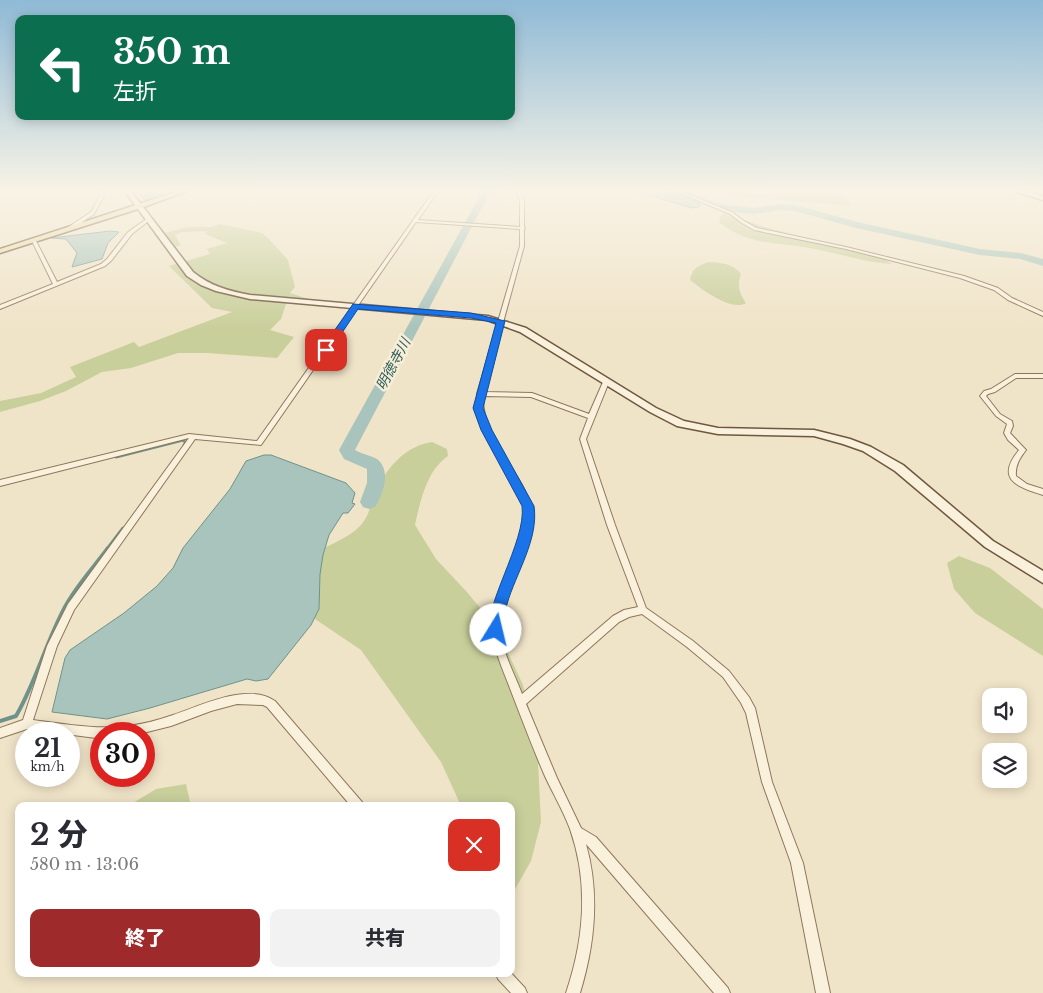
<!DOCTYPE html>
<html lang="ja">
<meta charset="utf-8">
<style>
body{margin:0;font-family:"Libre Baskerville","Noto Sans JP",serif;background:#f2f2f3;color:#2b2b33;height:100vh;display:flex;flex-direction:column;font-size:19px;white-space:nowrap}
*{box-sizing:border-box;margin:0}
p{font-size:16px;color:#7c7c81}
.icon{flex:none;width:28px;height:28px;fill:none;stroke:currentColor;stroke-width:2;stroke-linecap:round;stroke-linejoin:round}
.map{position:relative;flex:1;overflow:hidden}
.details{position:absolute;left:15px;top:802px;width:500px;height:175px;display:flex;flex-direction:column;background:#fff;border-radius:10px;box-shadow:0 2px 12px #0003}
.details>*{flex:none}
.top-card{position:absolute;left:15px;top:15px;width:500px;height:105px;border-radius:10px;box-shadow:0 2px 12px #0003;background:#0b6e4f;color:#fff;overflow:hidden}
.buttons{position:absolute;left:982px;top:688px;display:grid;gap:10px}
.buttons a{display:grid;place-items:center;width:45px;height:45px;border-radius:10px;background:#fff;box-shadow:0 2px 12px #0003;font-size:25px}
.speed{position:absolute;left:15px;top:722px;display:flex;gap:10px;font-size:25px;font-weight:700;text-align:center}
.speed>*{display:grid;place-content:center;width:65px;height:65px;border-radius:50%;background:#fff;box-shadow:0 2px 12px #0003;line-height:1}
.speed small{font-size:12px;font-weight:400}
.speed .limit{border:8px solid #d22;background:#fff;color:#111}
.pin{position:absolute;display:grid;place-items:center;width:42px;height:42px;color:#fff;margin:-21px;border-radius:10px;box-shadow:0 2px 8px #0006}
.me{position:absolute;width:55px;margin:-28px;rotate:9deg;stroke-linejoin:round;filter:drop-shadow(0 0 4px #0008)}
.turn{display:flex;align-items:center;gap:18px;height:105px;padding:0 15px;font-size:22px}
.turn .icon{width:65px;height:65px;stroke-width:2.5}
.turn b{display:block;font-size:35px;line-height:42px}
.round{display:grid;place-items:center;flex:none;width:52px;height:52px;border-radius:10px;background:#f2f2f3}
.headline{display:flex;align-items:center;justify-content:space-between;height:85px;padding:0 15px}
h1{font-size:30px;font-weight:800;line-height:38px}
.action{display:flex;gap:10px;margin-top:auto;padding:10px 15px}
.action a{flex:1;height:58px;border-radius:10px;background:#9e2a2b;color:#fff;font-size:20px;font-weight:800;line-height:58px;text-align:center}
.action a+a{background:#f2f2f3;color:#2b2b33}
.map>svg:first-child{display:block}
.green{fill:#c9cf9b}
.water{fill:#a9c4bc;stroke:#6f938a}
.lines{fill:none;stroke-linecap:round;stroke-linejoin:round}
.stream-far1{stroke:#6f938a;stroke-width:3}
.stream{stroke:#6f938a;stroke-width:4}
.river{fill:#a9c4bc;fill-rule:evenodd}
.street-casing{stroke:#8d765c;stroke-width:2}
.secondary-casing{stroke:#6f573f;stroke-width:3}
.primary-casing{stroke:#5b4430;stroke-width:3}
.street{fill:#faf1dc;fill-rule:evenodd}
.secondary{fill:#faf1dc;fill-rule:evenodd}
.primary{fill:#f3d9a0;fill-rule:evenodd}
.route{fill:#1a73e8;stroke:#114b97}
.labels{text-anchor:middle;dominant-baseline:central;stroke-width:5;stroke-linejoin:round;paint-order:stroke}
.far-water-label{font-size:14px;font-style:italic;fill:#2f5d5a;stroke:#f7eed8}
</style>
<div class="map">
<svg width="1043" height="993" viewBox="0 0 1043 993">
<rect width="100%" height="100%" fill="#f0e4c8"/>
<!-- green -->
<path class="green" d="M 716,190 L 841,190 L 852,206 L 744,197 Z
M 724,214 L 772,229 L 882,258 L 892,264 C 862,262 834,252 804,247 C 772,242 746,244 720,223 L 719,218 Z
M 220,224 L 262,233 L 267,237 L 288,260 L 295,287 L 290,293 L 318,302 L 287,301 L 281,319 L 270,330 L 294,337 L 277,358 L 207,353 L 178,353 L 131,368 L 102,372 L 66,391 L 40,401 L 0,412 L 0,401 L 41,393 L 76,377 L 70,367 L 134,342 L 139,347 L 232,312 L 212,308 L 169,266 L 210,254 L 207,249 L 227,243 L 205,234 L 207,231 L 182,232 L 175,235 L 181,245 L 175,247 L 165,233 L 189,227 L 212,227 Z
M 708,262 C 721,263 733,263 741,274 C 737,286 739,292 746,303 C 732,312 701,289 690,280 C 692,268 698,266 708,262 Z
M 432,442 L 447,449 L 448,456 C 427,470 420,502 415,525 L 436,559 L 466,591 L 496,627 L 523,685 L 537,742 L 541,822 L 531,861 L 514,891 L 511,887 L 511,806 L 461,806 L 441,762 L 361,650 L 315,619 L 295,593 L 298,558 C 317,551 353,538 364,521 C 370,513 371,501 375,493 C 386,468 405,446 432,442 Z
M 959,556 L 990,568 L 1043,609 L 1043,656 L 975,613 L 954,589 L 947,563 Z
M 186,784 L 191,806 L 128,806 L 156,789 Z"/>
<!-- water -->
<path class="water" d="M 135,190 L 177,190 L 152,200 L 145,200 Z
M 631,190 C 664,190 670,188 700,204 L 699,207 L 692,208 Z
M 110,231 L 119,232 L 108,243 L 102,259 L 72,267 L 77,253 L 66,239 L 51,238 Z
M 264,455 L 271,455 L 346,483 L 355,493 L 352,503 L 355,504 L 348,513 L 343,513 L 329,535 L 323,555 L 320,574 L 319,609 L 311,625 L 268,679 L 256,681 L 247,679 L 150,708 L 107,719 L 52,712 L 65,658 L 70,650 L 124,613 L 157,586 L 173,568 L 183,548 L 230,489 L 246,461 Z"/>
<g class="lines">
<!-- stream-far1 -->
<path class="stream-far1" d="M 116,457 L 183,440 L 186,443 L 184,445
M 107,549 L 123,528"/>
<!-- stream -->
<path class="stream" d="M 0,721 L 16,716 C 36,682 46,642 65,607 C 76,586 94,567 108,548"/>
<!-- river -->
<path class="river" d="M 483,190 L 491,190 L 355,450 C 361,454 370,455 377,459 C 392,471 383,494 375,507 L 369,509 L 363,507 L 360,502 L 367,483 L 367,469 L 344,459 L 339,450 Z
M 678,190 L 688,190 L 709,200 L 726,205 L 753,208 L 781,204 L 796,205 L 857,222 L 980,249 L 1021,253 L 1043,259 L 1043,266 L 1020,259 L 980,255 L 856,228 L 795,211 L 781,210 L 753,214 L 725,211 L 703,204 Z"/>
<defs>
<path id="street" d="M 98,190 L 102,190 L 104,196 L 94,214 L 71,230 L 67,230 L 67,228 L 91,212 L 100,196 Z
M 435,190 L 439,190 L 418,220 L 520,227 L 520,201 L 516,190 L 520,190 L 524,201 L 524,227 L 525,228 L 524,229 L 524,246 L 484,392 L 532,393 L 589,414 L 603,382 L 606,380 L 609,382 L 586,439 L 615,525 L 646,608 L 693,641 L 729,671 L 749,697 L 755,708 L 772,782 L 803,863 L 830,993 L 816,993 L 791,863 L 762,782 L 746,713 L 741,703 L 723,677 L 687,647 L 642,614 L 629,617 L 619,622 L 526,704 L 557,778 L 581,828 L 596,837 L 728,988 L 730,993 L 714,993 L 586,844 C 600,894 595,944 580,993 L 566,993 C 584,940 589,883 570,829 C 563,810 552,792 544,774 C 529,739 516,703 502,668 C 498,657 494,646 492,635 C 488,609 504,582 513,559 C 519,547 525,533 525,519 C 526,506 520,495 514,484 C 497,453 475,431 477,394 L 520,246 L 520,229 L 416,222 L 261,445 L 195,439 L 74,610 L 57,646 L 33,720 C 65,724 96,730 128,726 C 143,724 159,720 173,715 C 201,706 247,682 275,701 L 362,802 L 364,806 L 351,806 L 267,707 L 263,705 L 237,704 L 211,711 L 171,726 L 139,734 L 101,734 L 101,738 L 96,738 L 27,729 L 0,738 L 0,728 L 23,720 L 47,646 L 68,604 L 189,438 L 0,486 L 0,480 L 189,434 L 257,441 L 412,222 L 413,220 ZM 483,396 L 531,397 L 588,418 L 580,439 L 607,525 L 638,607 L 624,610 L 613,616 L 522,694 C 515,675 503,654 501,633 C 496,590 539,552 532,510 C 531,501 526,493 522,485 C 506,457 482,430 483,396 Z
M 673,190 L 677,190 L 732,212 L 744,221 L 757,228 L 846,247 L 964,276 L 998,288 L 1012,298 L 1043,312 L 1043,316 L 1008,300 L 994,290 L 960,278 L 846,249 L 754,230 L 742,223 L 730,214 Z
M 148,218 L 151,219 L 132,234 L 111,261 L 105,266 L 0,309 L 0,305 L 53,284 L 32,241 L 32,240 L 36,241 L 57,282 L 101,264 L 107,259 L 128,232 Z
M 1015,374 L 1043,374 L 1043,378 L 1016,378 L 995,392 L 988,394 L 986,396 L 1000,414 L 1012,421 L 1013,426 L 1010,433 L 1026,450 C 1020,458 1015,465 1016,476 L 1027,484 L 1043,489 L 1043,495 C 1017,487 995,479 1019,450 L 1008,440 L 1004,433 L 1007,424 L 996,416 L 980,396 L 984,391 L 991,389 Z
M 511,973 L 525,988 L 527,993 L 511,993 L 498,979 L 496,974 Z"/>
<path id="secondary" d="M 124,190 L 130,190 L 193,272 C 210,286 229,291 250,295 L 488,316 L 526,328 L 656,408 L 684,421 L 718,428 L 814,430 L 850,439 L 871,447 L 903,465 L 993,541 L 1043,571 L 1043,583 L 985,547 L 895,471 L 863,451 L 843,444 L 814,436 L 718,434 L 677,426 L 650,412 L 520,332 L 487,320 L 250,299 L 216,291 L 201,285 L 187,276 Z
M 1011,190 L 1019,190 L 1043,196 L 1043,200 Z"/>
<path id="primary" d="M 182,190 L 190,190 L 141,208 L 0,253 L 0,249 Z"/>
</defs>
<!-- street casing -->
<use href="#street" class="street-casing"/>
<!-- secondary casing -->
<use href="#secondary" class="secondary-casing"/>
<!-- primary casing -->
<use href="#primary" class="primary-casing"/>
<!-- street -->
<use href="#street" class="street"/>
<!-- secondary -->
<use href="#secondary" class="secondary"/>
<!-- primary -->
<use href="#primary" class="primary"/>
</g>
<!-- sky -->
<linearGradient id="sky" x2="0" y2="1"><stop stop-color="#8fbad6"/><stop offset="0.58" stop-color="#f8f3e6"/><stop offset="1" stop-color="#f8f3e6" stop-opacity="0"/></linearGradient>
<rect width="1043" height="329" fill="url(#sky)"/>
<!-- route -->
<path class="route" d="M 353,304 L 471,313 L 505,321 L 483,408 L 492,430 L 534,506 C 539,539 516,573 507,604 C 504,614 505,625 501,635 L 496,637 L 491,635 C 480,611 527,541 522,506 L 481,430 L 473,408 L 496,323 L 471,318 L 358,309 L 329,352 L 323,352 L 321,350 Z"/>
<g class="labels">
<!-- far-water labels -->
<g class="far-water-label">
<text transform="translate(393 364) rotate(-62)">明徳寺川</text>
</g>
</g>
</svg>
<div class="buttons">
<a><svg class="icon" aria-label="sound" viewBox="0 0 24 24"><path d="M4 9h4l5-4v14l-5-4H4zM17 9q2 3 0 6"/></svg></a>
<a><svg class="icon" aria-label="layers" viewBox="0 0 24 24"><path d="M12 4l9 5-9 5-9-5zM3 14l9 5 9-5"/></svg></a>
</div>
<div class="speed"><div>21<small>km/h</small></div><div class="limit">30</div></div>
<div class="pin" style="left:326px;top:350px;background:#d93025"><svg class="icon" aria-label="arrive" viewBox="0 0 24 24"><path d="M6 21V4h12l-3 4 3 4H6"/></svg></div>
<svg class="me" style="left:496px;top:630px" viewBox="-20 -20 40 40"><circle r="19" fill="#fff"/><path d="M0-13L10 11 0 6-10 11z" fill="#1a73e8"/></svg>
<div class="top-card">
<div class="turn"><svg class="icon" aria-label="left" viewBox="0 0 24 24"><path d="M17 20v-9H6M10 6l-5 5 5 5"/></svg><div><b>350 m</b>左折</div></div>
</div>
<section class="details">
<div class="headline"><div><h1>2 分</h1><p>580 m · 13:06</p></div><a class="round" style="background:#d93025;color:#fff"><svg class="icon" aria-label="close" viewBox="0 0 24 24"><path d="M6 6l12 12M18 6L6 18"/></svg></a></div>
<div class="action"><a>終了</a><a>共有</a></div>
</section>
</div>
